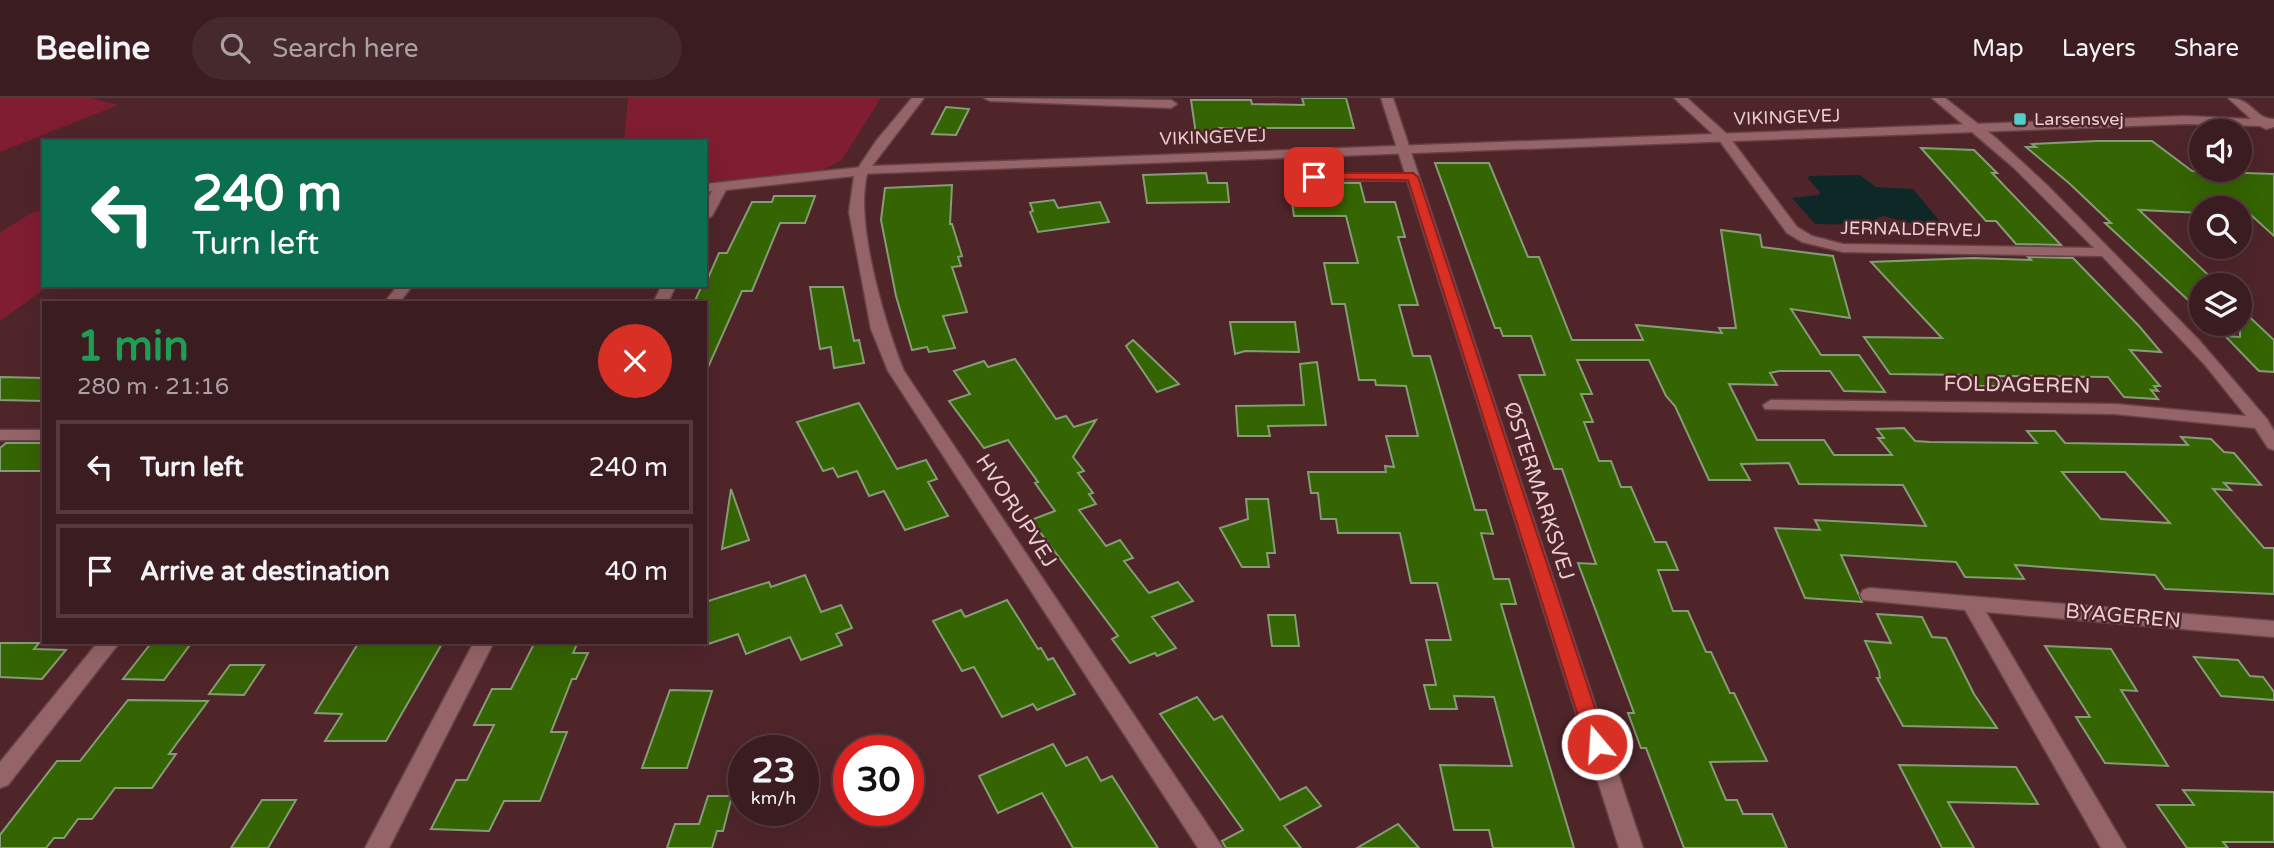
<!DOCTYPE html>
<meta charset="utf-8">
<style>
body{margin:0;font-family:"Varela Round",sans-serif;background:#46292d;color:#f1f3f6;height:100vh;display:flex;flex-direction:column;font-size:26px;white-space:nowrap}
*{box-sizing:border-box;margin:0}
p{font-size:23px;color:#aca1a5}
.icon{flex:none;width:38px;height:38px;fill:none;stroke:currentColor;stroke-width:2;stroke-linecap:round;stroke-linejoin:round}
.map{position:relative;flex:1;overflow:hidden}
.details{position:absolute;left:42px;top:203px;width:665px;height:343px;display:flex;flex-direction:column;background:#3b1c20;border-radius:0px;box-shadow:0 7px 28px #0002,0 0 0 2px #543a3e}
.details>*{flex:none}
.hud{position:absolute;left:42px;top:42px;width:665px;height:147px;border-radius:0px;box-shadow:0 7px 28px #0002,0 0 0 2px #543a3e;background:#0b6e4f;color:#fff;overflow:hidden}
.tools{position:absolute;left:2189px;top:21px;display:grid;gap:14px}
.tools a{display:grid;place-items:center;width:63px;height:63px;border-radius:50%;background:#3b1c20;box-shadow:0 7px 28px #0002,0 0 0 2px #543a3e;font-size:35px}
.speed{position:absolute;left:728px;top:637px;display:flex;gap:14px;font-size:35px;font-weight:700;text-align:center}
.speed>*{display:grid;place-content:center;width:91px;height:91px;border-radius:50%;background:#3b1c20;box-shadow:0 7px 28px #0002,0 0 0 2px #543a3e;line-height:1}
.speed small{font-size:18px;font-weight:400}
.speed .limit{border:10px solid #d22;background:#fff;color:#111}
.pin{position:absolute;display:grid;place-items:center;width:60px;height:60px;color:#fff;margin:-30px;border-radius:14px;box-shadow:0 4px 10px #0006}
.me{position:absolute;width:77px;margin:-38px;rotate:342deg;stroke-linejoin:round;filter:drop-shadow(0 0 5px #0008)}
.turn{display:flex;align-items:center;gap:24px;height:147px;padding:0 35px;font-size:32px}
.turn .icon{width:91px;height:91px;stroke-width:2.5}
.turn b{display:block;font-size:49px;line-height:60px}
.round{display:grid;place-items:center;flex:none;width:74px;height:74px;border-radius:37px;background:#46292d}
.overview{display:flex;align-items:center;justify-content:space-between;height:119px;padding:0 35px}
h1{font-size:42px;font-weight:800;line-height:52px;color:#1e9e55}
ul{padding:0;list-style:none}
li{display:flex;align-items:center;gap:21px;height:94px;margin:0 14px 10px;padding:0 21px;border:4px solid #543a3e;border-radius:0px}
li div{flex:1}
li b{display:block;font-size:26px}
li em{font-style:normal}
header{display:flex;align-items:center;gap:42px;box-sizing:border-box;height:98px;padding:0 35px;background:#3b1c20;border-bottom:2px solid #543a3e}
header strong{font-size:33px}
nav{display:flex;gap:38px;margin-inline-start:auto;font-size:24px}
.search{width:490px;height:63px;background:#46292d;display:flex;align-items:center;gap:18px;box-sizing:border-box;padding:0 24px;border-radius:38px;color:#aca1a5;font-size:26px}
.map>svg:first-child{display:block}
.green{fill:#801d32}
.water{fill:#0e2828}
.building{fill:#356402;stroke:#859d76;stroke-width:2;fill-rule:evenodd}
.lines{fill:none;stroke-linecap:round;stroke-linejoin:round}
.service-casing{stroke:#664247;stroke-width:4}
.minor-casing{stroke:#664247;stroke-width:3}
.tertiary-casing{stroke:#664247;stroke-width:3}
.service{fill:#956468;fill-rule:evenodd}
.minor{fill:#956468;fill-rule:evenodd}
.tertiary{fill:#956468;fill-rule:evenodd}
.route{fill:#d93025;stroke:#8d1f18;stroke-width:2}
.poi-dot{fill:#53cdcb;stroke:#4f252a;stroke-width:2.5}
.labels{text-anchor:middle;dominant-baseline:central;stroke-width:5;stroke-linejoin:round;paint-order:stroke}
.far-street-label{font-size:18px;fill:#e9cdcf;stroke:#4f252a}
.far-poi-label{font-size:18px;fill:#e9cdcf;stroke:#4f252a;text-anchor:start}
.street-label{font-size:21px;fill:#e9cdcf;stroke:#4f252a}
</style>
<header>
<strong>Beeline</strong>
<div class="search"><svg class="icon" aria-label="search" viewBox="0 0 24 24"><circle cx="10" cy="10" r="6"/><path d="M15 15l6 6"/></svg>Search here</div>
<nav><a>Map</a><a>Layers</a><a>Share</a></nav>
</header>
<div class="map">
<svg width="2274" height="750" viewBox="0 0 2274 750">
<rect width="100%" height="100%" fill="#4f252a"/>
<!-- green -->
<path class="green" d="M 0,0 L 90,0 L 118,7 L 0,54 Z
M 628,0 L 881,0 L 841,63 L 816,75 L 705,84 L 705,44 L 624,44 Z
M 44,111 L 44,187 L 50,187 L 0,223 L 0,135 L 31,115 Z"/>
<!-- water -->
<path class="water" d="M 1860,77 L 1876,89 L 1913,91 L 1943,127 L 1913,126 L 1884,118 L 1877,120 L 1877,127 L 1815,126 L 1792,100 L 1819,97 L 1820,94 L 1808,81 L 1809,78 Z"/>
<!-- building -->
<path class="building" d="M 1302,0 L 1346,0 L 1354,30 L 1219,30 L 1218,37 L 1196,36 L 1191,2 L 1251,2 L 1252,6 L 1304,7 Z
M 946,9 L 969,11 L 956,37 L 932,36 Z
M 2097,43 L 2152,43 L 2192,73 L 2274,76 L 2274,138 L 2251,117 L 2240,117 L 2240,110 L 2202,110 L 2202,115 L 2139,112 L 2219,187 L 2202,186 L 2202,215 L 2105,125 L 2111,125 L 2070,86 L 2026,49 L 2036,49 L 2032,46 Z
M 1921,50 L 1974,52 L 1997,75 L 1992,75 L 2061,147 L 2016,146 L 1996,123 L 1986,123 Z
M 1435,65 L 1489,65 L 1528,159 L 1539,159 L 1572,242 L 1643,242 L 1636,227 L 1722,235 L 1719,230 L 1736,230 L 1721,132 L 1760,137 L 1762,149 L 1833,158 L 1850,220 L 1791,211 L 1821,257 L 1859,257 L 1885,294 L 1844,293 L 1830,273 L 1779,273 L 1770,275 L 1777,287 L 1729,286 L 1757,342 L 1824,342 L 1834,357 L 1892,357 L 1878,340 L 1884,340 L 1877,331 L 1904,330 L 1915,343 L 1930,344 L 2037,345 L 2027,333 L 2055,333 L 2065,345 L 2188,347 L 2181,339 L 2211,341 L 2224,354 L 2234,355 L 2261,387 L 2224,385 L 2231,392 L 2213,391 L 2264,450 L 2274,450 L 2274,496 L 2165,491 L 2155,477 L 2015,467 L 2024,481 L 1965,479 L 1956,464 L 1841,457 L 1862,504 L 1805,500 L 1775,430 L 1820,432 L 1815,422 L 1926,428 L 1903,387 L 1799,386 L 1789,365 L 1741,366 L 1750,382 L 1709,382 L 1675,308 L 1666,298 L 1649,262 L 1577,262 L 1592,296 L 1581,296 L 1593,324 L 1584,324 L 1599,363 L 1611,363 L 1621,389 L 1631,389 L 1655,444 L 1666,444 L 1678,472 L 1658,472 L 1673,513 L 1688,513 L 1706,554 L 1711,554 L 1730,595 L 1734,595 L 1767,663 L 1710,664 L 1726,702 L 1737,702 L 1743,716 L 1772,716 L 1787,750 L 1684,750 L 1646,650 L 1641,650 L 1628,615 L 1634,615 L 1578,465 L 1596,466 L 1562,371 L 1554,371 L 1519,277 L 1545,277 L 1531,238 L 1503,238 L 1500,230 L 1495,230 ZM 2062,374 L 2125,374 L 2170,425 L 2101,421 Z
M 1206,75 L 1208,85 L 1227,85 L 1229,104 L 1147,105 L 1143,77 Z
M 1289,85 L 1360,85 L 1365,104 L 1395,104 L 1405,139 L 1398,139 L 1418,207 L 1399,207 L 1413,258 L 1430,258 L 1475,412 L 1486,412 L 1493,436 L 1481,435 L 1494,481 L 1509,481 L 1516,506 L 1501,506 L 1574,750 L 1493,750 L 1489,732 L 1454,732 L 1440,667 L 1512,668 L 1494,599 L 1454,598 L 1457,611 L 1430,611 L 1424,587 L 1436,587 L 1426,542 L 1451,542 L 1437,485 L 1411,485 L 1400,435 L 1338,435 L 1336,421 L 1321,421 L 1318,395 L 1311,395 L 1308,374 L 1386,374 L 1385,368 L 1394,369 L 1386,338 L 1418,338 L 1406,288 L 1376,287 L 1375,282 L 1359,282 L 1345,206 L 1332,206 L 1324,165 L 1358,165 L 1346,118 L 1294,118 Z
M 952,87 L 950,126 L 952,126 L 962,158 L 958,159 L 961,168 L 952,169 L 967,214 L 943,218 L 955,250 L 929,254 L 927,249 L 912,252 L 896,198 L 881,122 L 885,90 Z
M 774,98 L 815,98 L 805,125 L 780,125 L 752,193 L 742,193 L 705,276 L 705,205 L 694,205 L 702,187 L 705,187 L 719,155 L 727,155 L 752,104 L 772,104 Z
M 1054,102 L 1058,110 L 1100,104 L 1109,124 L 1038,134 L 1030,114 L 1033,113 L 1030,105 Z
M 2028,159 L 2073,160 L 2139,228 L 2161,254 L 2130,252 L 2160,288 L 2154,288 L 2158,293 L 2151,292 L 2158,301 L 2124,299 L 2108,279 L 1998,278 L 2006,288 L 1979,288 L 1970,277 L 1890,276 L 1864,239 L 1942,240 L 1871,164 L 1973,160 L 2031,162 Z
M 810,189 L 843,189 L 854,243 L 859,242 L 864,265 L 834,270 L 831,249 L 820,251 Z
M 2240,210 L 2274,242 L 2274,274 L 2259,273 L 2225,238 L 2240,239 Z
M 1230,224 L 1295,224 L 1299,254 L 1245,253 L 1235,256 Z
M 1133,242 L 1179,286 L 1157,294 L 1126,248 Z
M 1015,261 L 1056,321 L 1066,318 L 1074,329 L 1096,322 L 1073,359 L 1084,373 L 1078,375 L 1093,395 L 1089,396 L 1096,406 L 1079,412 L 1106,448 L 1120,442 L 1133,460 L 1124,463 L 1149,495 L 1178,484 L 1193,503 L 1152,519 L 1176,550 L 1157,558 L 1155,555 L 1130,565 L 1112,541 L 1118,538 L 1031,422 L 1055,413 L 1035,385 L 1038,384 L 1008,342 L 984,350 L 949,303 L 970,296 L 954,273 L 984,263 L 988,269 Z
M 1317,264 L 1326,327 L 1268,328 L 1270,338 L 1238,338 L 1236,308 L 1304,307 L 1300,266 Z
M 0,279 L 44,280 L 44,303 L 0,302 Z
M 859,305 L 897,371 L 926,362 L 937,381 L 928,384 L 948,418 L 905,432 L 884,393 L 869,398 L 857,373 L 838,379 L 833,370 L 823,373 L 797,324 Z
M 6,345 L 44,345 L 44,373 L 0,373 L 0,350 Z
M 731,391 L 749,442 L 722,451 Z
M 1246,401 L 1268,401 L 1275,455 L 1267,455 L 1269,469 L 1242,469 L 1220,430 L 1248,421 Z
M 805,477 L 821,514 L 841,507 L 852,530 L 836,536 L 842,547 L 801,562 L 790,539 L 746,556 L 738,536 L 705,547 L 705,504 L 769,484 L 771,489 Z
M 1007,502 L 1038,551 L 1041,550 L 1048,562 L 1053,560 L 1075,596 L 1037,612 L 1033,606 L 1002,619 L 974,569 L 962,573 L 933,523 L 961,512 L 965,519 Z
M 1877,516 L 1922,519 L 1932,539 L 1946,540 L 1974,596 L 1997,630 L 1903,628 L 1877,580 L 1880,580 L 1879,573 L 1865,543 L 1891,545 Z
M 1268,517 L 1295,517 L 1299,548 L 1272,548 Z
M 152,544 L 192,544 L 164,582 L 123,581 Z
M 359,544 L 443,544 L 386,643 L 325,643 L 342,616 L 315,615 Z
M 535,544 L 578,544 L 573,555 L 588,555 L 576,581 L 572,581 L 551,634 L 567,634 L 540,703 L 504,703 L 489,733 L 431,731 L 456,682 L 467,682 L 494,627 L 474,627 L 492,591 L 511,591 Z
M 0,545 L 39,545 L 34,551 L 66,552 L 42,581 L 0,579 Z
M 2045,548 L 2111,551 L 2137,593 L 2121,592 L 2168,668 L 2105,665 L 2076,619 L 2090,619 Z
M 2194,559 L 2238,562 L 2250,578 L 2263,579 L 2274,594 L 2274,602 L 2221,598 Z
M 230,567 L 264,567 L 244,597 L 209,596 Z
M 670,592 L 712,593 L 687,670 L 642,670 Z
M 1197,599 L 1214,622 L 1222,618 L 1280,702 L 1306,689 L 1321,708 L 1284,728 L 1301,750 L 1226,750 L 1222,743 L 1243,732 L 1160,616 Z
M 128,602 L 208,603 L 169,656 L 176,656 L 152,690 L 115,690 L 92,721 L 78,721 L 64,740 L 54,740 L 46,750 L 0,750 L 0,737 L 57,663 L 80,663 Z
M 1053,646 L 1066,668 L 1087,659 L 1101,683 L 1112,678 L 1158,750 L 1073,750 L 1042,695 L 998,715 L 979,678 Z
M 1899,667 L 2016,669 L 2038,706 L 1948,704 L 1974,750 L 1942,750 Z
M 2183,692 L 2274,694 L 2274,744 L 2223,744 L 2228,750 L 2187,750 L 2157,707 L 2194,707 Z
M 708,698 L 732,698 L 723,733 L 717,733 L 712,750 L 667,750 L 675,726 L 699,726 Z
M 262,702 L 296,702 L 268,750 L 231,750 Z
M 1398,726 L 1419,750 L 1357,750 Z"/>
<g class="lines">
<defs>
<path id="service" d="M 1295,51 L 1299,54 L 1304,70 L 1316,76 L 1413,76 L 1417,79 L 1413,82 L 1314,82 L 1296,71 L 1291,54 Z"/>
<path id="minor" d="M 984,0 L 1171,2 L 1177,6 L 1171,10 L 990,3 Z
M 1381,0 L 1393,0 L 1643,750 L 1619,750 Z
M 1674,0 L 1687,0 L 1727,36 L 1797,129 L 1812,138 L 1843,146 L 2094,150 L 2013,69 L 1932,0 L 1945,0 L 1996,40 L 2047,87 L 2199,242 L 2267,321 L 2274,333 L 2274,352 L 2268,350 L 2255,330 L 2115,316 L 1765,311 L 1763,307 L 1771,302 L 2115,306 L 2246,318 L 2205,267 L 2102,158 L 1843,154 L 1802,144 L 1787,135 L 1719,42 Z
M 862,69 L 868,73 C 853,121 885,226 904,273 L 1223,750 L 1198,750 L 888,273 L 871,231 L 849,114 L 854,78 L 726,92 L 712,118 L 705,122 L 705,105 L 712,93 L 705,94 L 705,86 Z
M 398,187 L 413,187 L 399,205 L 384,205 Z
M 662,187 L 676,187 L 668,205 L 653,205 Z
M 0,332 L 44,332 L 44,342 L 0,342 Z
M 1870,490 L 2274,523 L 2274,539 L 1986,514 L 2126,750 L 2101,750 L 1965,512 L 1863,502 L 1860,497 L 1863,492 Z
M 98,544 L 120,544 L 8,687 L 0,690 L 0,664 Z
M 474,544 L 494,544 L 389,750 L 365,750 Z"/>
<path id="tertiary" d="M 912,0 L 924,0 L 872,68 L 2186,18 L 2251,21 L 2228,0 C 2253,0 2254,21 2274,21 L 2274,29 L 2266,31 L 2260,28 L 2186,26 L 857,76 L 856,73 L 876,43 Z"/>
</defs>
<!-- service casing -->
<use href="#service" class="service-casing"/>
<!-- minor casing -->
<use href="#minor" class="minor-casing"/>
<!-- tertiary casing -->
<use href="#tertiary" class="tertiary-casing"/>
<!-- service -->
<use href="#service" class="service"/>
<!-- minor -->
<use href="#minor" class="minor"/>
<!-- tertiary -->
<use href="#tertiary" class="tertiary"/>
</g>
<!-- route -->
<path class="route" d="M 1314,75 L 1413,75 L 1418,79 L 1607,646 L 1604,652 L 1597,654 L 1590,652 L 1587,646 L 1408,82 L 1310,81 L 1308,79 Z"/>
<!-- markers -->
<rect class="poi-dot" x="2013" y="14" width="14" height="14" rx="3.5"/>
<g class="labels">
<!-- far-street labels -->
<g class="far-street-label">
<text transform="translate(1787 19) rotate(-2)">VIKINGEVEJ</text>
<text transform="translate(1213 39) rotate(-2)">VIKINGEVEJ</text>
<text transform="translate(1911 131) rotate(1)">JERNALDERVEJ</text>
</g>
<!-- far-poi labels -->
<g class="far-poi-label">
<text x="2034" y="21">Larsensvej</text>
</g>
<!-- street labels -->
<g class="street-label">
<text transform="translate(2017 287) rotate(1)">FOLDAGEREN</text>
<text transform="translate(1539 393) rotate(72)">ØSTERMARKSVEJ</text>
<text transform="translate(1016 413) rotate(57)">HVORUPVEJ</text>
<text transform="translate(2123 518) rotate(5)">BYAGEREN</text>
</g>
</g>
</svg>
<div class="tools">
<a><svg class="icon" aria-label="sound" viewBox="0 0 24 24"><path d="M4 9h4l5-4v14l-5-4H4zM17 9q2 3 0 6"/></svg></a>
<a><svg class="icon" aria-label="search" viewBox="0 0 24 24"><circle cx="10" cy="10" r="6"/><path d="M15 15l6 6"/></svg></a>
<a><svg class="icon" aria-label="layers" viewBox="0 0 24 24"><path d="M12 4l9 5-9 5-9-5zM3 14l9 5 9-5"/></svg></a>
</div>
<div class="speed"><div>23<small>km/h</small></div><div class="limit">30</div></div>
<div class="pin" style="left:1314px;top:79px;background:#d93025"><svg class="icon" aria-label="arrive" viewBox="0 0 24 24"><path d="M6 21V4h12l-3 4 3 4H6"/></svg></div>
<svg class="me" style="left:1597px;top:646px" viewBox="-20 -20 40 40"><circle r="17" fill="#d93025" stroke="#fff" stroke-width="3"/><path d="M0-11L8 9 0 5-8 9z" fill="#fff"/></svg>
<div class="hud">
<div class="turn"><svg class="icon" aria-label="left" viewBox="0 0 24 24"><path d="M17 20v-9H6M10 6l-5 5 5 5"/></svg><div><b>240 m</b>Turn left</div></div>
</div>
<section class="details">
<div class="overview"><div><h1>1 min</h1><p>280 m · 21:16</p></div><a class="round" style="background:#d93025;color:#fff"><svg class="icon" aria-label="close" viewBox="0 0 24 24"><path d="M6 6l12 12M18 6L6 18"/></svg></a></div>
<ul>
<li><svg class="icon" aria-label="left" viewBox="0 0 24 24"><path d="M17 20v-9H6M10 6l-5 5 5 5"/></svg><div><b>Turn left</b></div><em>240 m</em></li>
<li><svg class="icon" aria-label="arrive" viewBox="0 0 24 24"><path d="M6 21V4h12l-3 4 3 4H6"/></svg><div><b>Arrive at destination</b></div><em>40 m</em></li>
</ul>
</section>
</div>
